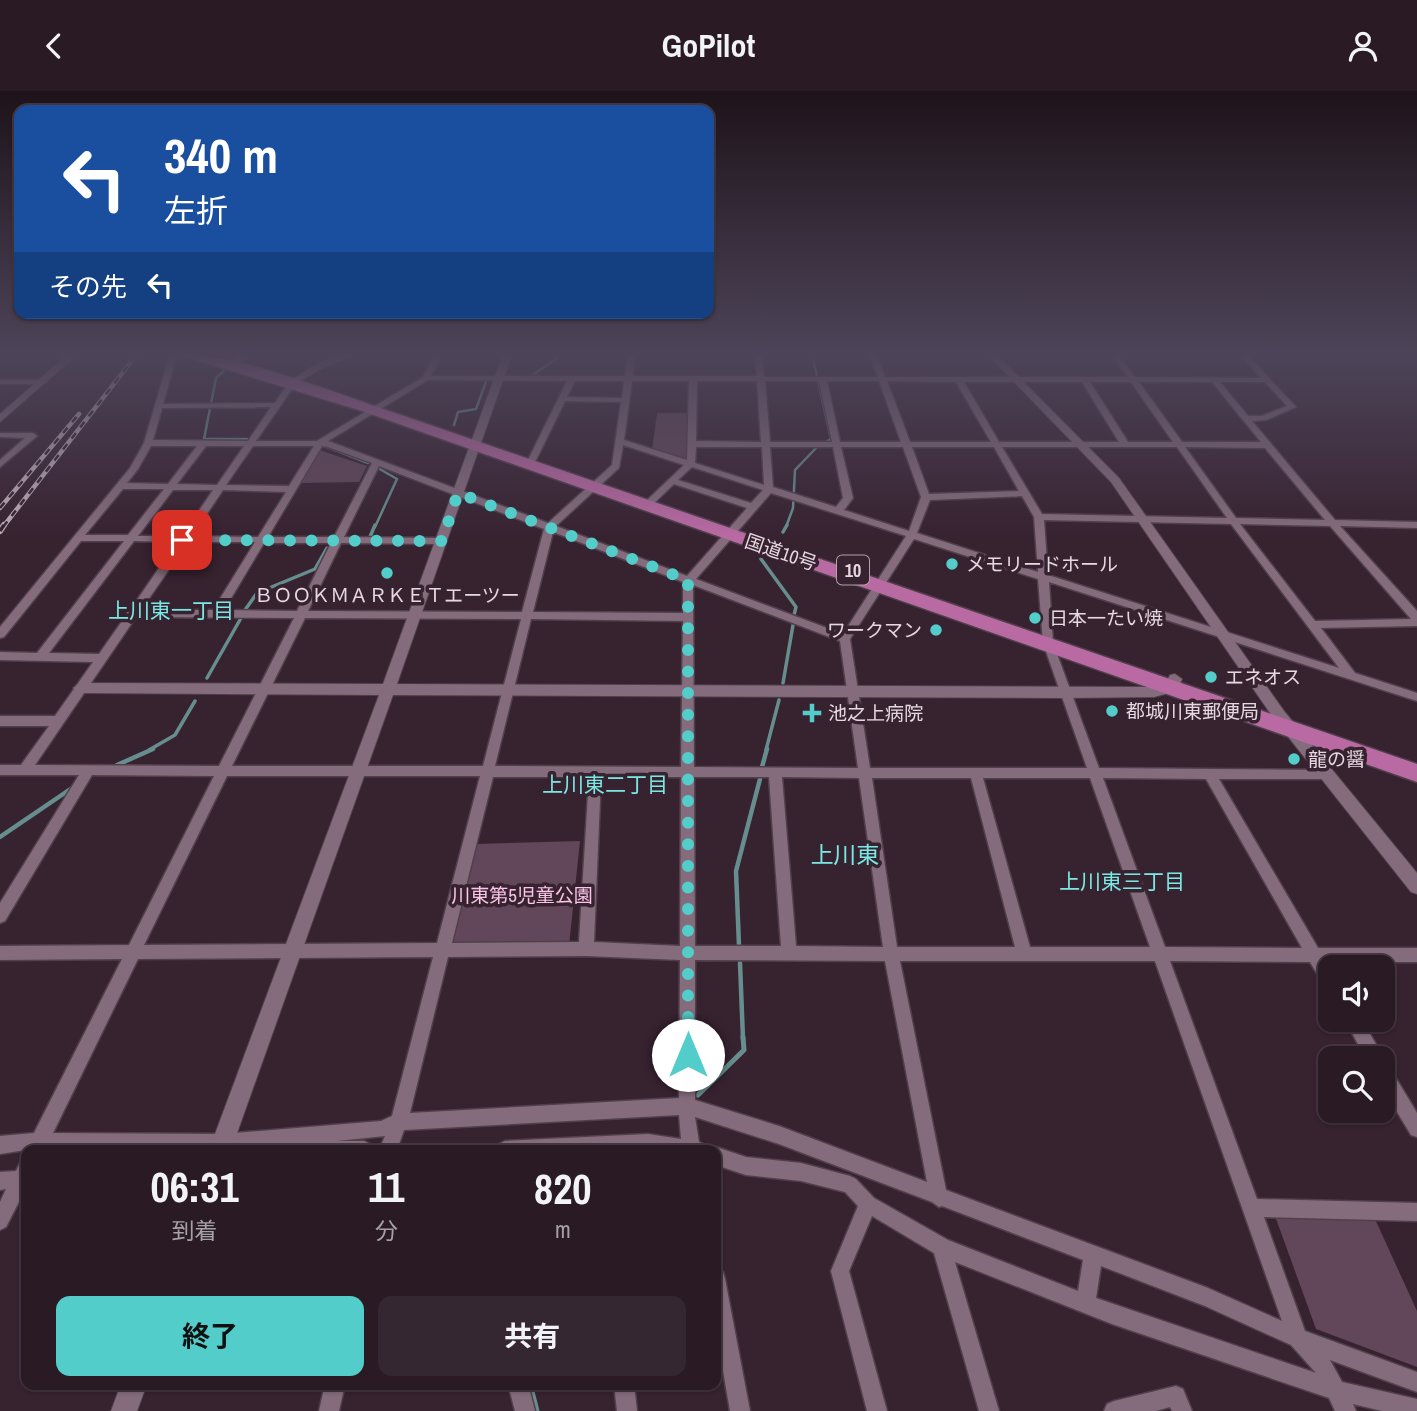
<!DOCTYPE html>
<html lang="ja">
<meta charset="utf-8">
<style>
body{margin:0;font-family:"Archivo Narrow","Noto Sans JP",sans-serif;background:#352731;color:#f1f3f6;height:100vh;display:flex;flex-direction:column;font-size:26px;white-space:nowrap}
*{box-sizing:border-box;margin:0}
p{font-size:23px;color:#a5a1a6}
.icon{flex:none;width:38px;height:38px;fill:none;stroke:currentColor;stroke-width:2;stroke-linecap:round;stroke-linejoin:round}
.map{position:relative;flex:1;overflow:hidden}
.panel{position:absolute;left:21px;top:1054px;width:700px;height:245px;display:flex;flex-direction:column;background:#291a24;border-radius:14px;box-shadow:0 2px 5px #0004,0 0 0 2px #453841}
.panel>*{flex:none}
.guide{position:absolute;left:14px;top:14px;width:700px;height:214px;border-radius:14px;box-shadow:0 2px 5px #0004,0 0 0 2px #453841;background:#1a4fa0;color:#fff;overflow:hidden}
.tools{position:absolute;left:1318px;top:864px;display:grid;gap:14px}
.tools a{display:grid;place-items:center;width:77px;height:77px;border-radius:14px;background:#291a24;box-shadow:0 2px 5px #0004,0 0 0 2px #453841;font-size:35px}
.pin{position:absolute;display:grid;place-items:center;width:60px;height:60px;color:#fff;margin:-30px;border-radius:14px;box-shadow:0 4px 10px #0006}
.me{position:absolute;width:77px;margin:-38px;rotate:0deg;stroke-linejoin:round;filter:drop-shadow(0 0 5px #0008)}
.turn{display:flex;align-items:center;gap:24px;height:147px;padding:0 35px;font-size:32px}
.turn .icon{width:91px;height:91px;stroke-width:2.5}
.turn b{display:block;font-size:49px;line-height:60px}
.then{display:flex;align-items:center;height:66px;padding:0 35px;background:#0003;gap:14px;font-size:26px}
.eta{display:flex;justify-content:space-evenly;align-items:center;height:119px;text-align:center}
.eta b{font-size:42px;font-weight:700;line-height:49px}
.button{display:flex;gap:14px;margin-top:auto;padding:14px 35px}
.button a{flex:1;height:80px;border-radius:14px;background:#53cdc9;color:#111;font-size:28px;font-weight:700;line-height:80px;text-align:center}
.button a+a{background:#352731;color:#f1f3f6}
header{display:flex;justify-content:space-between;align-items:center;height:91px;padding:0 35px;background:#291a24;font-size:32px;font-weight:700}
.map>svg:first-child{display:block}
.green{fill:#624659}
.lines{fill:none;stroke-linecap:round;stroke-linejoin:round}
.stream-far3{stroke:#678e8f;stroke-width:2.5}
.stream-far2{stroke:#678e8f;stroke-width:3.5}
.stream-far1{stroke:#678e8f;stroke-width:4.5}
.stream{stroke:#678e8f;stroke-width:5}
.minor-casing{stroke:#51404c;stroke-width:3}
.tertiary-casing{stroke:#51404c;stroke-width:2}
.trunk-casing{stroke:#51404c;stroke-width:3}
.minor{fill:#846c7c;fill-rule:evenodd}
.tertiary{fill:#846c7c;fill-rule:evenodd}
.trunk{fill:#b96aa3;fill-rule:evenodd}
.rail-far1-casing{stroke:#beafb9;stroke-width:4.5}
.rail-casing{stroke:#beafb9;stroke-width:6}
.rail-far1{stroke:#372230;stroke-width:2.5;stroke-dasharray:7;stroke-linecap:butt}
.rail{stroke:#372230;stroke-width:3.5;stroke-dasharray:10;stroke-linecap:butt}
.route{stroke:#53cdc9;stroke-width:12;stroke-dasharray:0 21.6}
.poi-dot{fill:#53cdc9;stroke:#372230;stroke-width:2.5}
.labels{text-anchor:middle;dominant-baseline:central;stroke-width:7;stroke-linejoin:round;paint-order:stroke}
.shield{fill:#372230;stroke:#b2a1ac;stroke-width:2}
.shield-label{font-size:18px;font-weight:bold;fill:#e6d8e1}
.street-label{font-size:19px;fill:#e6d8e1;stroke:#372230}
.poi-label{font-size:19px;fill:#e6d8e1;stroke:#372230;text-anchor:start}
.park-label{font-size:19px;fill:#f9c4e7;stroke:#372230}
.neighbourhood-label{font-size:21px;fill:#7be7e3;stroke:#372230}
.quarter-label{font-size:23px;fill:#7be7e3;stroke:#372230}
</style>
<header><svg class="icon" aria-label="back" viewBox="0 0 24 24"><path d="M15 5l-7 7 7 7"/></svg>GoPilot<svg class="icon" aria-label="person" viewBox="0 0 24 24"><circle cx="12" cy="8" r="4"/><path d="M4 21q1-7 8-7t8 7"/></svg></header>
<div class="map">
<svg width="1417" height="1320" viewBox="0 0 1417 1320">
<rect width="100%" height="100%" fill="#372230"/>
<!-- green -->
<path class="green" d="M 657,322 L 688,322 L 686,367 L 683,368 L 652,359 Z
M 319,359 L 367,375 L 359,391 L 299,392 Z
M 580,750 L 569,855 L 450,855 L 475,753 Z
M 1275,1125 L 1375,1128 L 1417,1220 L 1417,1276 L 1316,1238 Z"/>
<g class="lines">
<!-- stream-far3 -->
<path class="stream-far3" d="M 234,274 L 254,263
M 227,277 L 216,287 L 204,348 L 247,348
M 530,286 L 563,263
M 454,334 L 458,321 L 476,318 L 486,291
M 325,355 L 368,372
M 375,436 L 397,388 L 378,377
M 786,436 L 793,417 L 795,379 L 817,356 L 831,348 L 812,263"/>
<!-- stream-far2 -->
<path class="stream-far2" d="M 783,441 L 787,434
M 370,446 L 375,434
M 761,468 L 796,516 L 794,524
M 245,519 L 257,502 L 315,478 L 327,457
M 207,587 L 241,527
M 783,592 L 793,534
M 149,659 L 175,644 L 195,610
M 766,659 L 779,609"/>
<!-- stream-far1 -->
<path class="stream-far1" d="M 117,674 L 153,658
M 762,676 L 767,658
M 0,746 L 72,697
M 739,855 L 736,780 L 760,688
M 740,872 L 743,948"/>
<!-- stream -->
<path class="stream" d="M 698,1004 L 744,959 L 743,946
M 530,1293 L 537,1320"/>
<defs>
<path id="minor" d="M 170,263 L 177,263 L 163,313 L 275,312 L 290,289 L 293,289 L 297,291 L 256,350 L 317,350 L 423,286 L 435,263 L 442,263 L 431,285 L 625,285 L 628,263 L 635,263 L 633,285 L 757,285 L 755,263 L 762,263 L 764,286 L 878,286 L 869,263 L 876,263 L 885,286 L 1128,286 L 1111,263 L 1118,263 L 1135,286 L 1261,287 L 1239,263 L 1247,263 L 1296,316 L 1266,329 L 1252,330 L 1335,429 L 1417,431 L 1417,437 L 1340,435 L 1417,520 L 1417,535 L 1321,537 L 1355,582 L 1417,602 L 1417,610 L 1049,491 L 1053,552 L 1099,677 L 1331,679 L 1333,683 L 1331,687 L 1327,688 L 1219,688 L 1318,857 L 1417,857 L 1417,871 L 1327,871 L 1330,877 L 1330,898 L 1325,896 L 1310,871 L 1170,870 L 1257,1108 L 1417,1112 L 1417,1130 L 1264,1126 L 1305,1240 L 1417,1281 L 1417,1301 L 1330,1269 L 1342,1291 L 1417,1308 L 1417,1320 L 1382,1320 L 1353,1313 L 1356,1320 L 1335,1320 L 1329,1307 L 1112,1233 L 955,1171 L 999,1320 L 979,1320 L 934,1162 L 872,1125 L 849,1180 L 887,1320 L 867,1320 L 831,1180 L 858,1115 L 845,1101 L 801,1090 L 746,1084 L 716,1074 L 716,1059 L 710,1059 L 716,1056 L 746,1066 L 801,1072 L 850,1085 L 856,1088 L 874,1107 L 948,1149 L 1078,1200 L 1083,1169 L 942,1115 L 939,1116 L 932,1111 L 779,1053 L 695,1026 L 699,1051 L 703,1053 L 705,1059 L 497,1059 L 499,1053 L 505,1050 L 648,1043 L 681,1048 L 679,1024 L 404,1039 L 397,1059 L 379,1059 L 385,1045 L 337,1050 L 364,1050 L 370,1053 L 372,1059 L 285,1059 L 286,1055 L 242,1059 L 26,1059 L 0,1063 L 0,1045 L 34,1042 L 122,868 L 0,869 L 0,855 L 129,854 L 214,685 L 92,684 L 5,830 L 0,832 L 0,812 L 79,684 L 0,684 L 0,674 L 21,674 L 49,635 L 0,635 L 0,625 L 55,625 L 93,571 L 0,569 L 0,561 L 37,562 L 124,450 L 81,450 L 4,546 L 0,547 L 0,536 L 130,377 L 144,352 ZM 428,289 L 567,290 L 528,369 L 532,372 L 536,369 L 565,310 L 621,311 L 612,374 L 548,432 L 328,350 ZM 575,290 L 624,290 L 622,307 L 567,306 ZM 632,290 L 689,290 L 687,369 L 624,349 ZM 697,290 L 757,290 L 761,351 L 696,350 ZM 765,290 L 819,290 L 832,351 L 770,351 ZM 827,290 L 879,290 L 901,351 L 840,351 ZM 887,290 L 956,291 L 991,351 L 910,351 ZM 964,291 L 1082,291 L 1119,351 L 999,351 ZM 1090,291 L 1131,291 L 1173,351 L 1128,351 ZM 1139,291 L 1212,291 L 1261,351 L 1182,351 ZM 1220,291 L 1265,291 L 1287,315 L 1262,325 L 1248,325 ZM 271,316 L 248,350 L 153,349 L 162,317 ZM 623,354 L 684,374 L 644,412 L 644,416 L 650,416 L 674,393 L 747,417 L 687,485 L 556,435 L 619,377 ZM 151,355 L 197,355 L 168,393 L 127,392 L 138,378 ZM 206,355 L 244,355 L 217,394 L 177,393 ZM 253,355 L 314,355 L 289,395 L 226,394 ZM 322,355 L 328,356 L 372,372 L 334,446 L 268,446 ZM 696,356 L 762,356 L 764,394 L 695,372 ZM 770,356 L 833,356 L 843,407 L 836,416 L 773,396 ZM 841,356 L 903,356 L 921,406 L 909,440 L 844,419 L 853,407 ZM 912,356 L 994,356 L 1019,400 L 929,403 ZM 1002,356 L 1177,356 L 1227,427 L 1042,423 ZM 1185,356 L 1265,357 L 1325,429 L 1236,427 ZM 379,375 L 544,438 L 522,521 L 308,520 L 341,452 L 441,453 L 446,450 L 441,447 L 344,446 ZM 692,376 L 763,399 L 751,412 L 678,389 ZM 123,398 L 164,398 L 128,444 L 85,444 ZM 173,399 L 213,399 L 182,445 L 138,445 ZM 223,399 L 286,401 L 258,446 L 192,445 ZM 771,402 L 906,445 L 843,543 L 696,488 ZM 1022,405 L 1034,426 L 1038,481 L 917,442 L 930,409 ZM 1044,429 L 1231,433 L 1339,577 L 1048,484 ZM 1240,433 L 1330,435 L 1411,528 L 1315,530 ZM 553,441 L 683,491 L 683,522 L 533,521 ZM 914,448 L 1038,488 L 1043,552 L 1087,677 L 870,677 L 850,548 ZM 134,450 L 177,451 L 130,519 L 127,519 L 127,523 L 99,563 L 49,562 ZM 188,451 L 255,451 L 213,519 L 141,519 ZM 264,452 L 331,452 L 297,520 L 224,519 ZM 693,494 L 840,550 L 858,677 L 694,676 ZM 136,526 L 294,527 L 219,675 L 35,674 ZM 305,527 L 521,528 L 483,675 L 232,675 ZM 531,528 L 683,530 L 681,676 L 495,675 ZM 227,685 L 480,685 L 437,852 L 144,854 ZM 493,686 L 589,686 L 579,851 L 452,852 ZM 601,686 L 681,686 L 680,855 L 594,851 ZM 694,686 L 769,686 L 781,855 L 695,855 ZM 782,686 L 859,687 L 883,856 L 796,855 ZM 872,687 L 971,687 L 1015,856 L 897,856 ZM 983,687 L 1090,687 L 1150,856 L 1030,856 ZM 1103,687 L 1206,688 L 1302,857 L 1165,856 ZM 586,865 L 680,869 L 679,1007 L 410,1022 L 448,866 ZM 433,866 L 392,1025 L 381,1030 L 222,1043 L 53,1042 L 138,868 ZM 695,869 L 885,870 L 927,1091 L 779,1035 L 695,1009 ZM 900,870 L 1155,870 L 1282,1230 L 1208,1197 L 946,1099 ZM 1101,1175 L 1205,1215 L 1291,1254 L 1316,1282 L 1096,1207 Z
M 243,263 L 252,263 L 231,276 L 224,274 Z
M 0,289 L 42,289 L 46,291 L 42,293 L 0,293 Z
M 0,342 L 33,342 L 37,345 L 0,376 L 0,369 L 25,347 L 0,346 Z
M 1345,929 L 1362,929 L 1381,962 L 1383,968 L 1382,969 L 1382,968 L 1366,968 Z
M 1382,972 L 1388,974 L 1417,1022 L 1417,1046 L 1411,1044 L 1382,996 Z
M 26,1069 L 26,1097 L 6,1136 L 0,1139 L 0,1111 L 6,1098 L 0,1099 L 0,1081 L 16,1080 L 20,1072 Z
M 716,1179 L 723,1181 L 725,1188 L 750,1320 L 730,1320 L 716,1240 Z
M 325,1293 L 345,1293 L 339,1320 L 319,1320 Z
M 508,1293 L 528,1293 L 535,1320 L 515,1320 Z
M 614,1293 L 634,1293 L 637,1320 L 617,1320 Z
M 1176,1295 L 1183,1298 L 1192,1320 L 1172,1320 L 1170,1316 L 1156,1320 L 1104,1320 L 1107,1313 L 1114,1310 Z"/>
<path id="tertiary" d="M 68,263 L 78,263 L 0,331 L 0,323 Z
M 346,263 L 359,263 L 324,276 L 296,293 L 288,291 L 318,272 Z
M 503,263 L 512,263 L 397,593 L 1154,596 L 1166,592 L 1170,584 L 1175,583 L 1182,588 L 1177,600 L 1154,606 L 1066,607 L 393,604 L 231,1059 L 209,1059 L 379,604 L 80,602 L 73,597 L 80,592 L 383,593 Z
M 987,263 L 996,263 L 1119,387 L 1284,620 L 1417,782 L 1417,803 L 1411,801 L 1274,628 L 1111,391 Z
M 121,1293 L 147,1293 L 137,1320 L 111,1320 Z"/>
<path id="trunk" d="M 176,263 C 225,260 322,297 372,314 L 1417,673 L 1417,691 L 362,320 Z"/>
</defs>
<!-- minor casing -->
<use href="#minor" class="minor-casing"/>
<!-- tertiary casing -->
<use href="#tertiary" class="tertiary-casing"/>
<!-- trunk casing -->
<use href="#trunk" class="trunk-casing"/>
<!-- minor -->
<use href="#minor" class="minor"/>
<!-- tertiary -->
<use href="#tertiary" class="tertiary"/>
<!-- trunk -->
<use href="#trunk" class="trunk"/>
<defs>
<path id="rail-far1" d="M 0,417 L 79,323
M 3,436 L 137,263"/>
<path id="rail" d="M 0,440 L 4,434"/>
</defs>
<!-- rail-far1 casing -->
<use href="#rail-far1" class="rail-far1-casing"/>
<!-- rail casing -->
<use href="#rail" class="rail-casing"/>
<!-- rail-far1 -->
<use href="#rail-far1" class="rail-far1"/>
<!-- rail -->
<use href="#rail" class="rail"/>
</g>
<!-- sky -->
<linearGradient id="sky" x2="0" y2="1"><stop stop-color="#1e131a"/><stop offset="0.59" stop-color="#4d4459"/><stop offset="1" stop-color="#4d4459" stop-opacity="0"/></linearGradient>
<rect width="1417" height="447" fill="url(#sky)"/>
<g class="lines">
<!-- route -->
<path class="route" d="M 182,449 L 442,450 L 458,402 L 688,489 L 688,964"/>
</g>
<!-- markers -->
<g class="poi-dot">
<circle cx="952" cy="473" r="7"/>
<circle cx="387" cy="482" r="7"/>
<circle cx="1035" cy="527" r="7"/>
<circle cx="936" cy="539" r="7"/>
<circle cx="1211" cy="586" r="7"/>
<circle cx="1112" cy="620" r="7"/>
<path d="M808.5 611.5h7v7h7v7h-7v7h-7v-7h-7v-7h7z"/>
<circle cx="1294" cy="668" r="7"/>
</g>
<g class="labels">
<!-- shield labels -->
<rect class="shield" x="837" y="464.5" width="32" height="29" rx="5"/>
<g class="shield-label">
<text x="853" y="479">10</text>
</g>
<!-- street labels -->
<g class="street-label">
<text transform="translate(781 461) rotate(19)">国道10号</text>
</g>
<!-- poi labels -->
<g class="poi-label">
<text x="966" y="473">メモリードホール</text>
<text x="387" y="504" text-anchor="middle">ＢＯＯＫＭＡＲＫＥＴエーツー</text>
<text x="1049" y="527">日本一たい焼</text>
<text x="922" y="539" text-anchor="end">ワークマン</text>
<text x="1225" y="586">エネオス</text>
<text x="1126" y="620">都城川東郵便局</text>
<text x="828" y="622">池之上病院</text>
<text x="1308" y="668">龍の醤</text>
</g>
<!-- park labels -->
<g class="park-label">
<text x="522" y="804">川東第5児童公園</text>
</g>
<!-- neighbourhood labels -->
<g class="neighbourhood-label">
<text x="171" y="519">上川東一丁目</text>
<text x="605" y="693">上川東二丁目</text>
<text x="1122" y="790">上川東三丁目</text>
</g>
<!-- quarter labels -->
<g class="quarter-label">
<text x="845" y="763">上川東</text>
</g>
</g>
</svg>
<div class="tools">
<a><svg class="icon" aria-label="sound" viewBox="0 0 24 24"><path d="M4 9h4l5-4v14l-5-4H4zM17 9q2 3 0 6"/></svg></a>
<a><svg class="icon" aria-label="search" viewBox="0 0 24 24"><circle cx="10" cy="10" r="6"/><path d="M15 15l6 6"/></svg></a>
</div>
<div class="pin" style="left:182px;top:449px;background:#d93025"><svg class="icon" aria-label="arrive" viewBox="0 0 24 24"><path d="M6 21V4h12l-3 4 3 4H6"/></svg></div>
<svg class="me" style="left:688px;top:964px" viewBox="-20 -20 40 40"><circle r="19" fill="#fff"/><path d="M0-13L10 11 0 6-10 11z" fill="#53cdc9"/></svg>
<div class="guide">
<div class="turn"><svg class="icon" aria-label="left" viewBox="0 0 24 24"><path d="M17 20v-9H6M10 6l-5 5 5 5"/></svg><div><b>340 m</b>左折</div></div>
<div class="then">その先<svg class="icon" aria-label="left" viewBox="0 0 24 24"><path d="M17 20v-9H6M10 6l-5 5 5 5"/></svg></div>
</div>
<section class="panel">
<div class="eta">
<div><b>06:31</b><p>到着</p></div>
<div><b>11</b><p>分</p></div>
<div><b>820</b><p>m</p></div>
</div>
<div class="button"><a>終了</a><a>共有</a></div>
</section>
</div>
